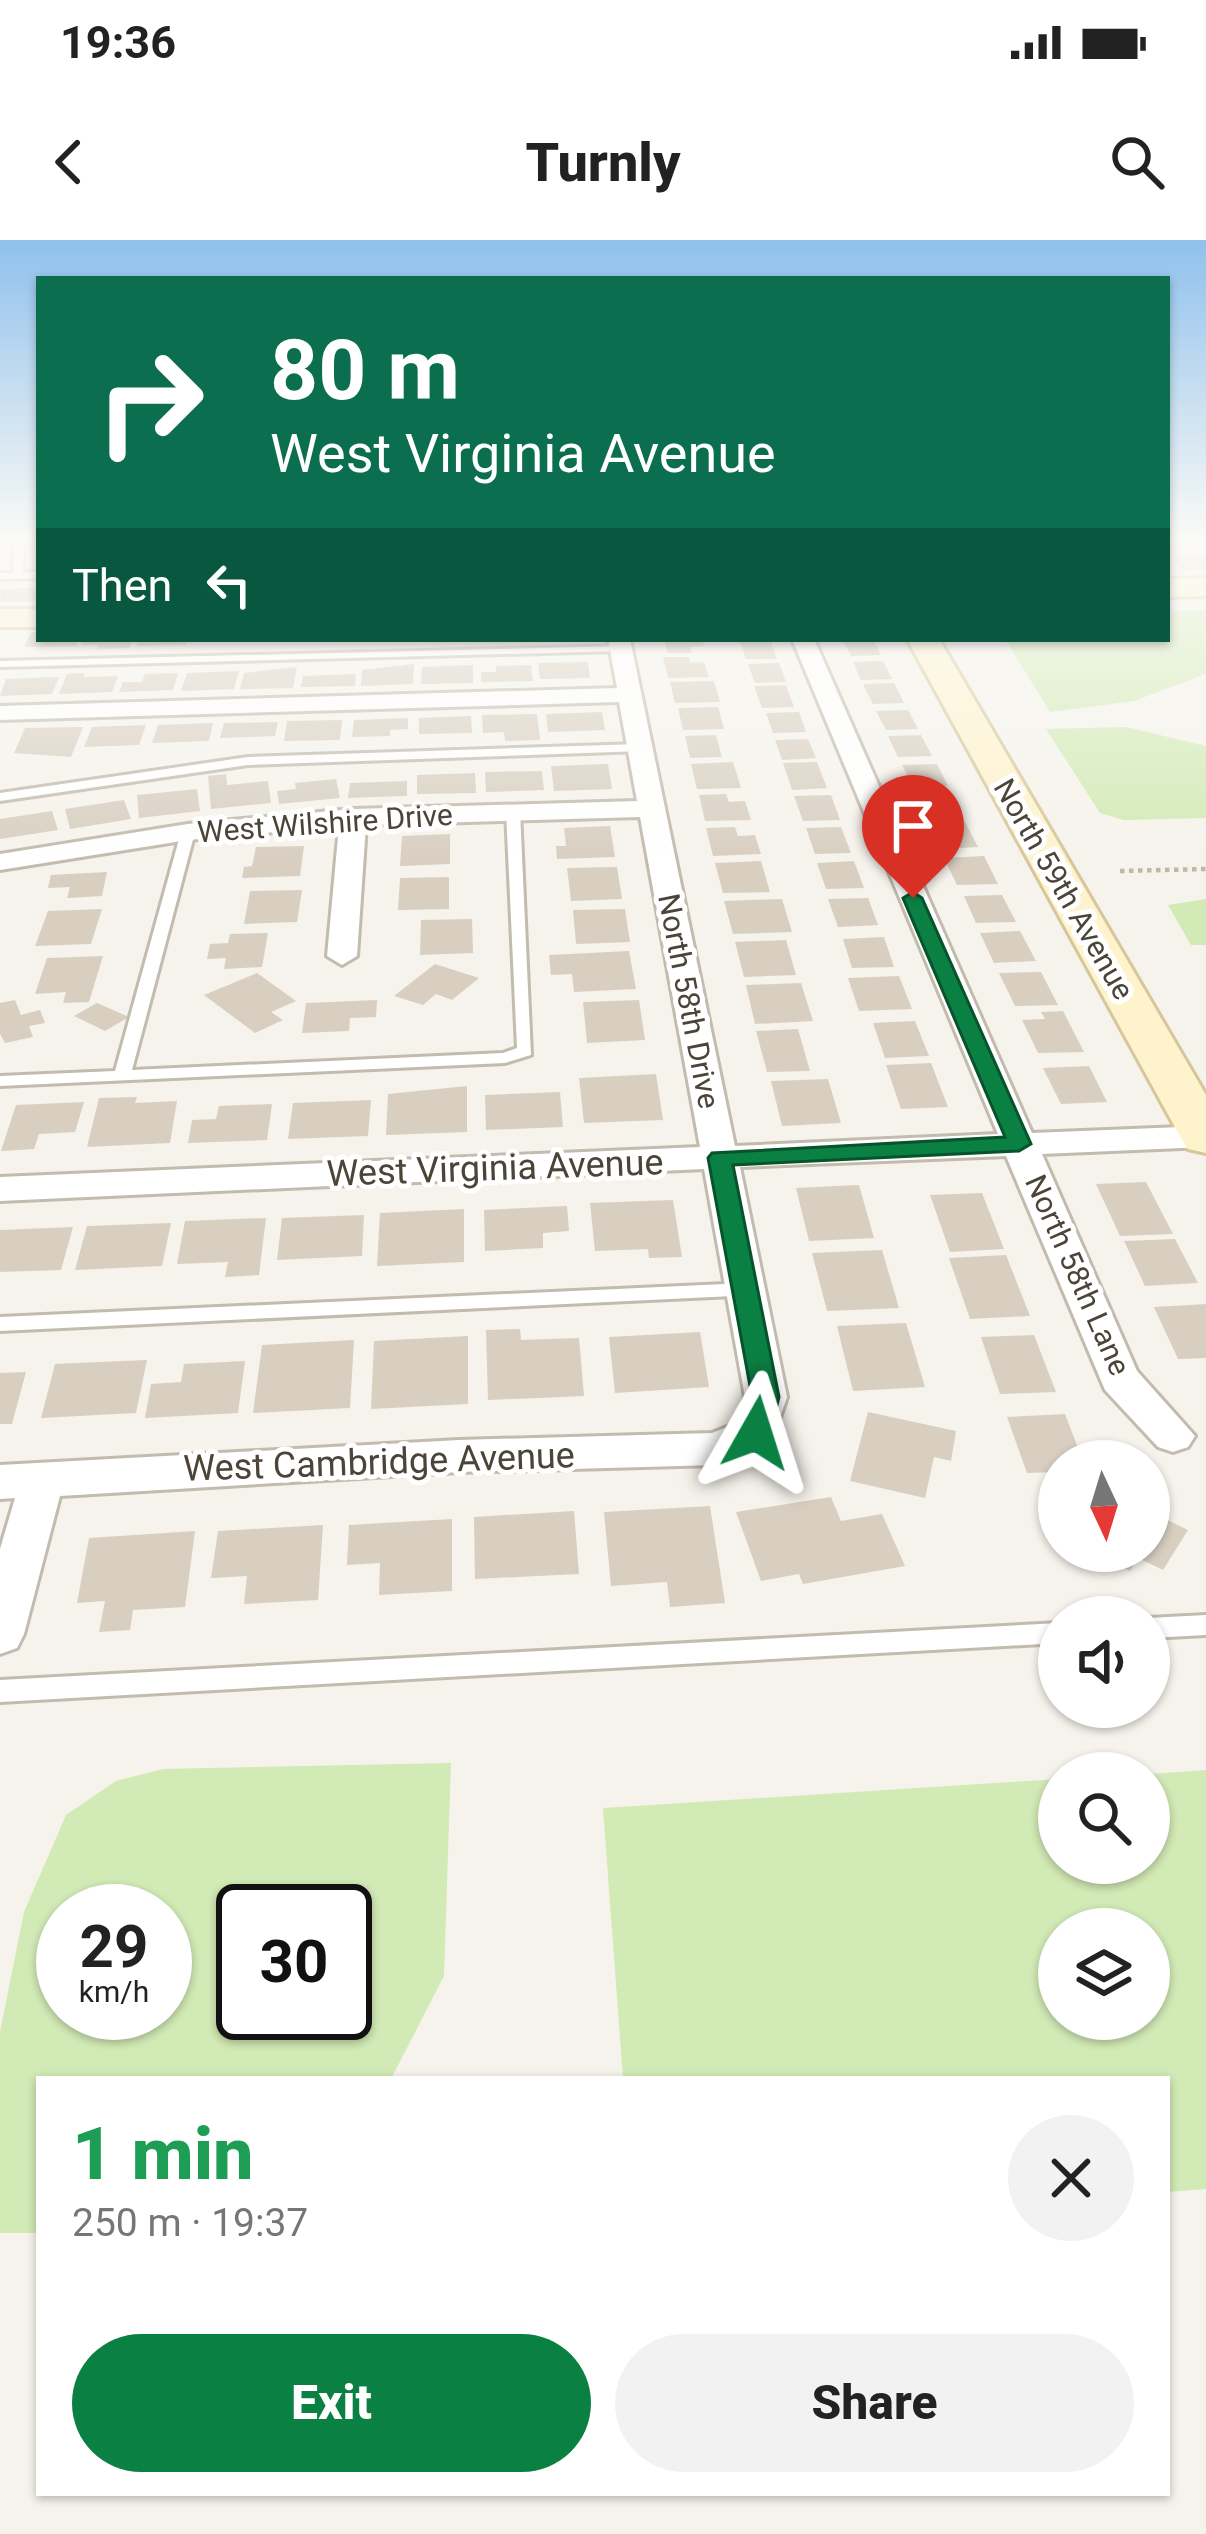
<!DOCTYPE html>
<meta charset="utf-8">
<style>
body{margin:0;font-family:Roboto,sans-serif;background:#f2f2f2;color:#222;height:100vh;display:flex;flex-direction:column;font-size:45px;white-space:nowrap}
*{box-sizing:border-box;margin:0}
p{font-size:39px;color:#767676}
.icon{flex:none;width:66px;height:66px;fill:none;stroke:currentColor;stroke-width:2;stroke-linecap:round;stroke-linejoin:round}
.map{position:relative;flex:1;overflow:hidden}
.side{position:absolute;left:36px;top:1836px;width:1134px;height:420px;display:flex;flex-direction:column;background:#fff;border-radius:0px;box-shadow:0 3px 9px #0004}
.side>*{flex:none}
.banner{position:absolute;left:36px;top:36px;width:1134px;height:366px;border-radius:0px;box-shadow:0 3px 9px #0004;background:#0b6e4f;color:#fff;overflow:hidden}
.needle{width:78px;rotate:176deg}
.fabs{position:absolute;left:1038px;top:1200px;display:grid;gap:24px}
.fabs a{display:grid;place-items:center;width:132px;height:132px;border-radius:50%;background:#fff;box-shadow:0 3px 9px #0004;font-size:60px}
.speed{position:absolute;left:36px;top:1644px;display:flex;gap:24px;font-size:60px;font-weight:700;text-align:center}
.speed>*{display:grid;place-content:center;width:156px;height:156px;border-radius:50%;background:#fff;box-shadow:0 3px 9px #0004;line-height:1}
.speed small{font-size:30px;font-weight:400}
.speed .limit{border:6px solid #111;border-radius:18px;background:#fff;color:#111}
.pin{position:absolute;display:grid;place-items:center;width:102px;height:102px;color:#fff;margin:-123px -51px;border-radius:50% 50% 50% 0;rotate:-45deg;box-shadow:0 0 12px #0007}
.pin .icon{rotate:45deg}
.me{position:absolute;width:132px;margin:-66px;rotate:6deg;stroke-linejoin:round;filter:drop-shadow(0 0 9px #0008)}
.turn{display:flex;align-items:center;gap:42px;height:252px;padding:0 36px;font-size:54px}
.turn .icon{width:156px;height:156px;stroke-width:2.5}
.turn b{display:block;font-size:84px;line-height:102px}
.then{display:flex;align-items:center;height:114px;padding:0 36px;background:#0003;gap:24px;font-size:45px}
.round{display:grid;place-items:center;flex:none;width:126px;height:126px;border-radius:63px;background:#f2f2f2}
.head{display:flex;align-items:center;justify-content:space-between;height:204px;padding:0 36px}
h1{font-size:72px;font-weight:800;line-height:90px;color:#1e9e55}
.cta{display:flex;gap:24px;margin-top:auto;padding:24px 36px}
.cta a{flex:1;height:138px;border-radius:72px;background:#0b8043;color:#fff;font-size:48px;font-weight:800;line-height:138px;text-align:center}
.cta a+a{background:#f2f2f2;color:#222}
.status{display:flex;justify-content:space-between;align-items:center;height:84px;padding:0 60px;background:#fff;direction:ltr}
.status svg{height:33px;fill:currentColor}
header{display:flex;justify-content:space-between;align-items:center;height:156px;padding:0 36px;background:#fff;font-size:54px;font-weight:800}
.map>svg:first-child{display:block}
.green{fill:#d2eab5;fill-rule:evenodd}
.building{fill:#d8cfc1}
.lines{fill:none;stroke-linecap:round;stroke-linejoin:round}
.lane-casing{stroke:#c2bbae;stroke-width:6}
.street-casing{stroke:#c2bbae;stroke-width:6}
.secondary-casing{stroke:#d6c79b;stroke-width:6}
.path{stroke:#c4b79f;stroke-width:4.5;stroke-dasharray:4.5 4.5;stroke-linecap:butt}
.lane{fill:#fff;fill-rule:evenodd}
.street{fill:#fff;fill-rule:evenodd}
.secondary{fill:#fff3cd;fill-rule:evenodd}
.route{fill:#0b8043;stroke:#07532c;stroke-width:3}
.labels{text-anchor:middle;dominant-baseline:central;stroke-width:10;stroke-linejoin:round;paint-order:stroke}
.far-street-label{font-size:30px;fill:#4b4439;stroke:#fff}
.street-label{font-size:36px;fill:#4b4439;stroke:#fff}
</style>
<div class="status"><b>19:36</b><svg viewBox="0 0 49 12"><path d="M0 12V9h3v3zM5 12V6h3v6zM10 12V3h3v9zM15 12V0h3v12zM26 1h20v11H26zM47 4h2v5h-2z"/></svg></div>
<header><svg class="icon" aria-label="back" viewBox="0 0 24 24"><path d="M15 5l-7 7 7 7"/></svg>Turnly<svg class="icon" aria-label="search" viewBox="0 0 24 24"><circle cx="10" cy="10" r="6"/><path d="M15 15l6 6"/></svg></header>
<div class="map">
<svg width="1206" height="2294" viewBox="0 0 1206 2294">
<rect width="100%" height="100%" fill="#f6f3ec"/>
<!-- green -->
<path class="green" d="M 1206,370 L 1206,434 L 1134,461 L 1050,472 L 1005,399 L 1167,399 L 1167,371 Z
M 1126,487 L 1206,506 L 1206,578 L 1124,580 L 1100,573 L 1046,489 Z
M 1206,659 L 1206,705 L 1191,705 L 1168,665 Z
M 451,1523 L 444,1736 L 393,1835 L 389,1839 L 39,1839 L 39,1993 L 0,1993 L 0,1792 L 24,1672 L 66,1575 L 116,1541 L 163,1529 ZM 165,1671 L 165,1773 L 63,1773 L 63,1671 ZM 345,1671 L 345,1773 L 243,1773 L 243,1671 Z
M 1206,1530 L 1206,1949 L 1167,1952 L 1167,1839 L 623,1839 L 603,1568 L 1059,1539 L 1059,1623 L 1149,1623 L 1149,1534 ZM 1059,1689 L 1149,1689 L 1149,1779 L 1059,1779 Z"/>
<!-- building -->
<path class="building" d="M 1206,316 L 1206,330 L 1183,331 L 1170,317 Z
M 39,348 L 39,361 L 0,362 L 1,349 Z
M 39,392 L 39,399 L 79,399 L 76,406 L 24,407 L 31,393 Z
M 85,399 L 133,399 L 129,408 L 97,409 L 98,405 L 82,405 Z
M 139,399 L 188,399 L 186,405 L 136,406 Z
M 664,399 L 702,399 L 704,406 L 690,407 L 692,413 L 668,413 Z
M 873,399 L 881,415 L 851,416 L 843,400 Z
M 770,400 L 777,419 L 746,419 L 740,401 Z
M 663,417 L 689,417 L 690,423 L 704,422 L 709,437 L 668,438 Z
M 883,421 L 892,439 L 861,440 L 853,422 Z
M 588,422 L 590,438 L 540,439 L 538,423 Z
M 779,423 L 786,442 L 755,443 L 748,424 Z
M 414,424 L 413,444 L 361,446 L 362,430 Z
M 473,425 L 473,443 L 421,444 L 422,427 Z
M 531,425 L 533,441 L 481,442 L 481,432 L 496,432 L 496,426 Z
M 297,427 L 293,448 L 240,449 L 244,433 Z
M 239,431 L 234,449 L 181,451 L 187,433 Z
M 85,433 L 83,437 L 118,436 L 112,452 L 59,454 L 67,434 Z
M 178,433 L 173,450 L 119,452 L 123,442 L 142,442 L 145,434 Z
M 356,434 L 355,446 L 301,447 L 303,436 Z
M 59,437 L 52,454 L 0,456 L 6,439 Z
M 714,441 L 720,462 L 675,463 L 670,442 Z
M 894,443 L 904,463 L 873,464 L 863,444 Z
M 786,445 L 794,467 L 762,468 L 754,446 Z
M 718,467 L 724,489 L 683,490 L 678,468 Z
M 908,470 L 918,489 L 886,490 L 876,471 Z
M 602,472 L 605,490 L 548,492 L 546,474 Z
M 799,472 L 806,492 L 773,493 L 766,473 Z
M 537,474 L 540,500 L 505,501 L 504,492 L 483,493 L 482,475 Z
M 471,476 L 472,493 L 419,494 L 419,478 Z
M 408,478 L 408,489 L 390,490 L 390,496 L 352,497 L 354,480 Z
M 342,480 L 340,500 L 284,501 L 287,481 Z
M 278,482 L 275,496 L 220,498 L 224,483 Z
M 213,483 L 209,501 L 152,503 L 158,485 Z
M 146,485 L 139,505 L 84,507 L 92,487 Z
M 83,487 L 71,517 L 14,513 L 25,488 Z
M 716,495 L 722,517 L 690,518 L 685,496 Z
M 921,495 L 932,516 L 898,517 L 888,496 Z
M 808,499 L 816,518 L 782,520 L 775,500 Z
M 733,522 L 741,548 L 697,549 L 691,524 Z
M 817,522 L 827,548 L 792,550 L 783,523 Z
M 608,524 L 612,549 L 554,551 L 551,526 Z
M 937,524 L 948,546 L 913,547 L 902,525 Z
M 542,531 L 544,550 L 486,552 L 485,532 Z
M 475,533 L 476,553 L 417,554 L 417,535 Z
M 226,534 L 227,545 L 268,541 L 271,563 L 211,569 L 208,536 Z
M 336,539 L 340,558 L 279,564 L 277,551 L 296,549 L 295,543 Z
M 407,541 L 407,556 L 348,558 L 350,543 Z
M 197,549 L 200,571 L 139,578 L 137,555 Z
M 950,553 L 962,576 L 926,577 L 915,554 Z
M 726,554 L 729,562 L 745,561 L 751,580 L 705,581 L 699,555 Z
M 831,555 L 840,580 L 803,581 L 794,556 Z
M 124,560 L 131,579 L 70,589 L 65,569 Z
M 52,571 L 58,590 L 0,599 L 0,579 Z
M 965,582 L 978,607 L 940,609 L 928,583 Z
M 610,586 L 615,617 L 557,619 L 556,606 L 566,606 L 564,588 Z
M 735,587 L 738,596 L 755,595 L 761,614 L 713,616 L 706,588 Z
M 841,587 L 851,613 L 815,614 L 806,588 Z
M 450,594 L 450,624 L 400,626 L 402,596 Z
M 304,606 L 300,636 L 242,638 L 244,627 L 252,626 L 256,607 Z
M 984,616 L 998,644 L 957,645 L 944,618 Z
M 761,621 L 770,652 L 723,653 L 715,623 Z
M 854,621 L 864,648 L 826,649 L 817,623 Z
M 617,627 L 622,659 L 571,661 L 567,628 Z
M 107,632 L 102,656 L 67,658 L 70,647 L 48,648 L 51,635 Z
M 449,637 L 449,669 L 398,670 L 400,638 Z
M 302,650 L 297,682 L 244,684 L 250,651 Z
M 1002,655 L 1016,682 L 976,683 L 964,656 Z
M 868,658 L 878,685 L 838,687 L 828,659 Z
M 782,659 L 792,692 L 733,694 L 724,661 Z
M 102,669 L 91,704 L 35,706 L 48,671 Z
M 625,669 L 630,702 L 576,704 L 573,670 Z
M 472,679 L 473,713 L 420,715 L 421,680 Z
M 1020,691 L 1036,721 L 994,723 L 980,693 Z
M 268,693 L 262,727 L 224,729 L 226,718 L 207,719 L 210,704 L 228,703 L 230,694 Z
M 884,697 L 894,727 L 852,728 L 843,699 Z
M 786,700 L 796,735 L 744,737 L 735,702 Z
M 629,711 L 636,749 L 574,752 L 572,734 L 551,735 L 549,715 Z
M 103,716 L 89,762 L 63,763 L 66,752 L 35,754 L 47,718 Z
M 435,724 L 479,738 L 452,760 L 436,754 L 423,765 L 394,756 Z
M 1041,732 L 1058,765 L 1015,766 L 999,733 Z
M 257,733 L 296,761 L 271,772 L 283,780 L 255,793 L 204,755 Z
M 899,736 L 912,769 L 859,771 L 848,738 Z
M 801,743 L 813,781 L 755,784 L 746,745 Z
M 15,760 L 21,775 L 40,770 L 45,783 L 29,786 L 33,797 L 5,803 L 0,794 L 0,763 Z
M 377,760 L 376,777 L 350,778 L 349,791 L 302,793 L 306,763 Z
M 639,760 L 645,800 L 587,803 L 583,762 Z
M 97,763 L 129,777 L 105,791 L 74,776 Z
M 1063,771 L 1084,812 L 1038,813 L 1022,780 L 1045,779 L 1041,772 Z
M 915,781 L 929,816 L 885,818 L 873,783 Z
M 798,789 L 810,831 L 767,832 L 756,791 Z
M 931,823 L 948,867 L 901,869 L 886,825 Z
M 1089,826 L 1107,862 L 1061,864 L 1043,828 Z
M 656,834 L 663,880 L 584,883 L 579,838 Z
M 828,839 L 841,883 L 782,886 L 771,841 Z
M 467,846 L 467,892 L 386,895 L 388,854 Z
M 560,852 L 563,887 L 486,890 L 485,855 Z
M 137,857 L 135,863 L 177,861 L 170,903 L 87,907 L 99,858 Z
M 371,860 L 368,896 L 288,899 L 293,863 Z
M 84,862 L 75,892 L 39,894 L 34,909 L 1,911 L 16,865 Z
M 272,864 L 267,900 L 188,903 L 192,880 L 216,879 L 219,866 Z
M 1146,942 L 1173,994 L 1120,996 L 1096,944 Z
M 859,945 L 874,998 L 809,1001 L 796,948 Z
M 982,953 L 1004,1009 L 950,1012 L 930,955 Z
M 673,960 L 682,1017 L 649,1018 L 648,1009 L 595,1011 L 590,963 Z
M 567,966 L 569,991 L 543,993 L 543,1008 L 485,1011 L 484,970 Z
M 464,969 L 464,1022 L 377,1026 L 380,973 Z
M 364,975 L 362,1016 L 277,1020 L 282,978 Z
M 266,978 L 259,1035 L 225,1037 L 228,1022 L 177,1024 L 185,981 Z
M 171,983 L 162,1026 L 75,1030 L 87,986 Z
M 73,987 L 61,1030 L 0,1032 L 0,990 Z
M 1175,999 L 1198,1043 L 1145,1046 L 1124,1001 Z
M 882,1010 L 899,1068 L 827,1071 L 812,1013 Z
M 1006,1015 L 1030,1076 L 970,1079 L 949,1018 Z
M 1206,1064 L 1206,1118 L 1178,1119 L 1154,1067 Z
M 906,1083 L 925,1147 L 853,1151 L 837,1086 Z
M 520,1089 L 521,1100 L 579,1098 L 584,1156 L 488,1160 L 486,1090 Z
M 700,1092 L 709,1147 L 615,1153 L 609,1097 Z
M 1034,1095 L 1056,1152 L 1000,1154 L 981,1097 Z
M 468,1096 L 468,1164 L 371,1169 L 374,1101 Z
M 354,1100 L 350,1168 L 253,1173 L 262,1105 Z
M 147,1120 L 136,1173 L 41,1178 L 55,1124 Z
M 245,1121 L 238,1173 L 145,1178 L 151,1144 L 181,1142 L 184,1124 Z
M 26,1132 L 12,1184 L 0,1184 L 0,1133 Z
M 868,1172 L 956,1191 L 951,1221 L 934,1217 L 925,1258 L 850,1241 Z
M 1065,1174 L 1083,1221 L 1059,1221 L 1059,1232 L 1027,1233 L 1007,1177 Z
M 831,1257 L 841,1281 L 882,1274 L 905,1326 L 803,1344 L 799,1334 L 761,1341 L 736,1272 Z
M 710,1266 L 725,1363 L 670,1367 L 667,1342 L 611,1346 L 604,1272 Z
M 574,1271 L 579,1334 L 475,1339 L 474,1277 Z
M 1149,1271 L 1188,1290 L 1163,1330 L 1138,1318 L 1130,1331 L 1090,1311 L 1149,1311 Z
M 452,1279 L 452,1351 L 379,1355 L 380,1323 L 347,1325 L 349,1285 Z
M 323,1285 L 318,1360 L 244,1364 L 247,1336 L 211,1338 L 218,1291 Z
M 195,1291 L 185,1367 L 133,1370 L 130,1390 L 99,1392 L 105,1361 L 77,1363 L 89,1298 Z"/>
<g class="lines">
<defs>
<path id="lane" d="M 14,301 L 24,301 L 23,332 L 39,332 L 39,338 L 0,339 L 0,333 L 13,333 Z
M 625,406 L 627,408 L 621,411 L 0,427 L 0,421 Z
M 638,504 L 644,508 L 642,511 L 248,525 L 0,561 L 0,553 L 248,517 Z
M 513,567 L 520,571 L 531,815 L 505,823 L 0,846 L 0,836 L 115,831 L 181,592 L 188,588 L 195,592 L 132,830 L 503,813 L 517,808 L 506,571 Z
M 747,1043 L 754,1045 L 757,1050 L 754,1055 L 0,1091 L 0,1077 Z
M 1206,1375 L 1206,1395 L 1149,1398 L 1149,1378 Z
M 1059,1383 L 1059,1403 L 0,1462 L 0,1440 Z"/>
<path id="street" d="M 608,399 L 630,399 L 735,906 L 998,894 L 792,399 L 814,399 L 1032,893 L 1206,886 L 1205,907 L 1042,914 L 1137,1131 L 1195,1196 L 1188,1207 L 1173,1212 L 1158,1207 L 1105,1150 L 1006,916 L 740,927 L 787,1157 L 771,1204 L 716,1225 L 459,1232 L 60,1256 L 24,1394 L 17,1408 L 0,1414 L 0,1309 L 15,1258 L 0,1259 L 0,1225 L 459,1200 L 712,1193 L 737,1183 L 745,1157 L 704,929 L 0,961 L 0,937 L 700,907 L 640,577 L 366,585 L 357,716 L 342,725 L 327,716 L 339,586 L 188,600 L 0,630 L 0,614 L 188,584 L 353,569 L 637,561 L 619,462 L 0,480 L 0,466 L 617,448 Z"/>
<path id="secondary" d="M 1206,338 L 1206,356 L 1167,357 L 1167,339 Z
M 0,369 L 39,369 L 39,387 L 0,387 Z
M 907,399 L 939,399 L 1206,855 L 1206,913 L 1188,909 L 1181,898 Z"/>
</defs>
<!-- lane casing -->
<use href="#lane" class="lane-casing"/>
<!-- street casing -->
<use href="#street" class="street-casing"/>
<!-- secondary casing -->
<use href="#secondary" class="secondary-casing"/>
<!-- path -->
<path class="path" d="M 1120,631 L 1206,629"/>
<!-- lane -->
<use href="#lane" class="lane"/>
<!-- street -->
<use href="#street" class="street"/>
<!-- secondary -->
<use href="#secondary" class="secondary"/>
</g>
<!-- sky -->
<linearGradient id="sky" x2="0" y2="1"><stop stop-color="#8fc1ec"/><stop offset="0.48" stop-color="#fbfaf6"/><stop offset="1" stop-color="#fbfaf6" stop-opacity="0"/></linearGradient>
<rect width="1206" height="622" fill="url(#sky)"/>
<!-- route -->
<path class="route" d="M 913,652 L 922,658 L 1031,904 L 1019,911 L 733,925 L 779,1157 L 770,1193 L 756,1203 L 742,1193 L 752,1157 L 708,918 L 712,913 L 1005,897 L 903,658 Z"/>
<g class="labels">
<!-- far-street labels -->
<g class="far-street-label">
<text transform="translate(325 583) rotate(-4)">West Wilshire Drive</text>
<text transform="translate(1064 649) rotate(60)">North 59th Avenue</text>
<text transform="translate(689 761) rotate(79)">North 58th Drive</text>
<text transform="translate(1078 1035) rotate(66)">North 58th Lane</text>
</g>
<!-- street labels -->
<g class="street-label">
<text transform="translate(495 928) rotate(-2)">West Virginia Avenue</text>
<text transform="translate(379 1222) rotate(-2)">West Cambridge Avenue</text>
</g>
</g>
</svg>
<div class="fabs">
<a><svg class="needle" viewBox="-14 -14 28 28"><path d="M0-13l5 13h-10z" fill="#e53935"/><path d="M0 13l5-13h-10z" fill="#767676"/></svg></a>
<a><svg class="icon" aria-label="sound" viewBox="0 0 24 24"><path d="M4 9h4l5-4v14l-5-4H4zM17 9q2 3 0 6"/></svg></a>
<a><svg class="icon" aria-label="search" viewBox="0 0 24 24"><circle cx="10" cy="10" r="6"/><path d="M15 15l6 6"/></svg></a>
<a><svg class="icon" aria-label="layers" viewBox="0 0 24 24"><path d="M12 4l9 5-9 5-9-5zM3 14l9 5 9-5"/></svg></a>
</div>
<div class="speed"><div>29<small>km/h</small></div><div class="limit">30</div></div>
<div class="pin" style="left:913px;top:658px;background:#d93025"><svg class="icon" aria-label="arrive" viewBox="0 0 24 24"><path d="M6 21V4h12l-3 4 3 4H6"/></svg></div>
<svg class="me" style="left:756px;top:1193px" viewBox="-20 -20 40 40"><path d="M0-17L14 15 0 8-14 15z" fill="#0b8043" stroke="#fff" stroke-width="4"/></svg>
<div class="banner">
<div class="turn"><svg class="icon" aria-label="right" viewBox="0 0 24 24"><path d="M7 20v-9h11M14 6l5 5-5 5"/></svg><div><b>80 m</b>West Virginia Avenue</div></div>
<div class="then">Then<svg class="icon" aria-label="left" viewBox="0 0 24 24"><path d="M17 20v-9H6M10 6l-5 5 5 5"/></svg></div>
</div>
<section class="side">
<div class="head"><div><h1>1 min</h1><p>250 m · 19:37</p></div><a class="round"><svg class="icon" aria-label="close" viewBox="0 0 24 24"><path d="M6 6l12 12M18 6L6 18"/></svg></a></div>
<div class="cta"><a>Exit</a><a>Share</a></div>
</section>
</div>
